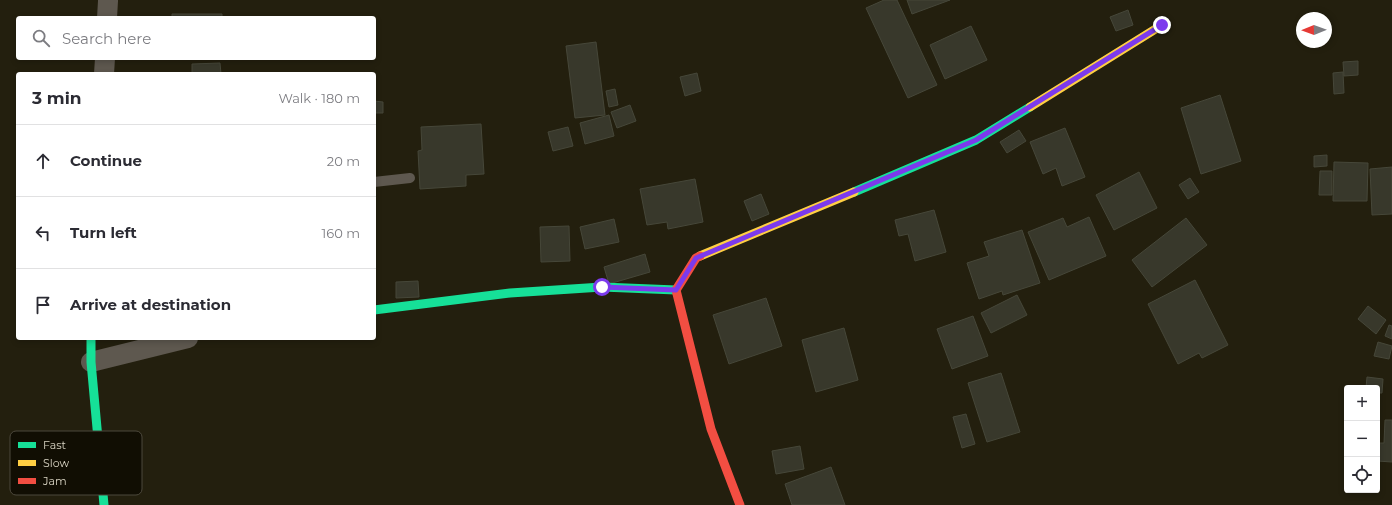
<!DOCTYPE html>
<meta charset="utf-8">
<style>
:root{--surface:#fff;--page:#f7f7f7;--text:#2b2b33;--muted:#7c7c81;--line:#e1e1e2}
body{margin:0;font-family:Montserrat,sans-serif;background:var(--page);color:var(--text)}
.controls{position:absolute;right:12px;bottom:12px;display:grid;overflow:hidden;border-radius:4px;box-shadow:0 2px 6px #0003}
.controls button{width:36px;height:36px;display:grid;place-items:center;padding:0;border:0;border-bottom:1px solid var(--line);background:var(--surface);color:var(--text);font:20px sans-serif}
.compass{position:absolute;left:1296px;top:12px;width:36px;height:36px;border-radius:50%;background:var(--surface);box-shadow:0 2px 6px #0003;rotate:269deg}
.stop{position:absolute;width:12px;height:12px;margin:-9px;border:3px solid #7c3aed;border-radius:50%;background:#fff}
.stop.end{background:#7c3aed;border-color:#fff;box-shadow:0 1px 4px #0008}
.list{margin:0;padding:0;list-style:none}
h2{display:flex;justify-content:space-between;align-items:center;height:52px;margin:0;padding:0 16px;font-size:17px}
h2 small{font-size:13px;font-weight:400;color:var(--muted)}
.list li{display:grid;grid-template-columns:26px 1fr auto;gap:12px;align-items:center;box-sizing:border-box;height:72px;padding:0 16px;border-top:1px solid var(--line)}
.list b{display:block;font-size:15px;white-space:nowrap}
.list em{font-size:13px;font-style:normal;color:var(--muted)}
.icon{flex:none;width:22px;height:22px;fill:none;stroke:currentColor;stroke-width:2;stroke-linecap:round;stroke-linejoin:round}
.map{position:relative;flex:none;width:1392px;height:505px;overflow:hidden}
.search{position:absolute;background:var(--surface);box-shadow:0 2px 6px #0003;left:16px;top:16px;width:360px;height:44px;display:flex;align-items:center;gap:10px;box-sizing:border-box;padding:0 14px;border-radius:4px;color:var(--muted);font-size:15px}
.panel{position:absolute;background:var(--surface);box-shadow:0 2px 6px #0003;left:16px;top:72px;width:360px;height:268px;border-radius:4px}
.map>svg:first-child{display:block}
.building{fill:#38382b;stroke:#464739}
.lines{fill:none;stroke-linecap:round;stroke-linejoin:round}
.lane{stroke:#5e584f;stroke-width:10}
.street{stroke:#5e584f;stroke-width:20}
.fast{stroke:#16e098;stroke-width:9}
.slow{stroke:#ffcf43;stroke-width:9}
.jam{stroke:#f24e42;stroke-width:9}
.route{stroke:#7c3aed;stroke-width:5}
.key{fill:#110e03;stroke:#4d493d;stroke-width:1}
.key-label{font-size:11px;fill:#d9d4c3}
</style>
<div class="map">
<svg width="1392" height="505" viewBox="0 0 1392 505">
<rect width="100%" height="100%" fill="#231f0e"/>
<!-- building -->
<path class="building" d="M884 0H897L937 85 908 98 866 8Z
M907 0H950L912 14Z
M1128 10 1133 25 1116 31 1110 17Z
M172 14H222V18H172Z
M971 26 987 60 945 79 930 45Z
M596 42 605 115 575 118 566 46Z
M1358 61V75L1344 76 1343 62Z
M220 63 221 74H192V64Z
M1343 72 1344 93 1334 94 1333 73Z
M697 73 701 91 685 96 680 77Z
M615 89 618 105 609 107 606 91Z
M1220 95 1241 161 1201 174 1181 108Z
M374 101 383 102V113H374Z
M630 105 636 121 617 128 611 112Z
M609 115 614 136 585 144 580 123Z
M481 124 484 174 466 175V186L420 189 418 151 422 150 421 127Z
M568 127 573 146 553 151 548 132Z
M1065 128 1085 177 1062 186 1056 168 1043 174 1030 142Z
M1019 130 1026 141 1007 153 1000 142Z
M1327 155V166L1314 167V156Z
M1334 162 1368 163 1367 201H1333Z
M1392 167V214L1372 215 1370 169Z
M1320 171H1332V195H1319Z
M1139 172 1157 208 1114 230 1096 195Z
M1190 178 1199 192 1188 199 1179 185Z
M695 179 703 222 668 229 667 222 647 225 640 189Z
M761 194 769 214 752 221 744 201Z
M934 210 946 252 915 261 908 234 899 236 895 220Z
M1089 217 1106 256 1049 280 1028 232 1063 218 1067 227Z
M1186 218 1207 245 1152 287 1132 260Z
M614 219 619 242 585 249 580 227Z
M569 226 570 261 541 262 540 227Z
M1022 230 1040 283 1003 295 1002 291 979 299 967 263 989 256 984 242Z
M645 254 650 272 609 284 604 267Z
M1195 280 1228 345 1202 358 1199 353 1178 364 1148 304Z
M418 281 419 297 396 298V282Z
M1017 295 1027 315 991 333 981 313Z
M766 298 782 346 729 364 713 315Z
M1368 306 1386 320 1376 334 1358 319Z
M973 316 988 356 952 369 937 329Z
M1389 325 1392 326V339L1385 336Z
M844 328 858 380 816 392 802 340Z
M1378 342 1392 346 1389 359 1374 356Z
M1001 373 1020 432 987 442 968 383Z
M1367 377 1383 379 1382 393H1377V388H1366Z
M966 414 975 444 962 448 953 417Z
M1385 420H1392V462L1377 461V443H1384Z
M800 446 804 469 776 474 772 451Z
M831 467 845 505H792L785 484Z"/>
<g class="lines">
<!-- lane -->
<path class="lane" d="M374 182 410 178"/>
<!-- street -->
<path class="street" d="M107 18 108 1
M104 74 105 58
M91 362 188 338"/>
<!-- fast -->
<path class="fast" d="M854 192 976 140 1030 107
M374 310 510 293 602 287 676 290
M91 338V362L104 505"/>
<!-- slow -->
<path class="slow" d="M1030 107 1162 25
M700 256 854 192"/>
<!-- jam -->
<path class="jam" d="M700 256 696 258 676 290 711 429 740 505"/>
</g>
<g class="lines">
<!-- route -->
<path class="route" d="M602 287 676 290 696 258 976 140 1162 25"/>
</g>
<!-- legend -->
<rect x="10" y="431" width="132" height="64" rx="6" class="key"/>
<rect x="18" y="442" width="18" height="6" fill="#16e098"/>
<rect x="18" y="460" width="18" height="6" fill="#ffcf43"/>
<rect x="18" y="478" width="18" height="6" fill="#f24e42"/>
<g class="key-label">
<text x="43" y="449">Fast</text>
<text x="43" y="467">Slow</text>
<text x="43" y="485">Jam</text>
</g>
</svg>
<div class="controls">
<button>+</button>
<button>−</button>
<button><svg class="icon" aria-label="locate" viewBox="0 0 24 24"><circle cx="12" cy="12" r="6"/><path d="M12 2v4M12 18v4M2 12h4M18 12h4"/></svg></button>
</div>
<svg class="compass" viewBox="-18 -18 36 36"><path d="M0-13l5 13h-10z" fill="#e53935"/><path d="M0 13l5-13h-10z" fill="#7c7c81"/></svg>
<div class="stop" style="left:602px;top:287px"></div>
<div class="stop end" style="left:1162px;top:25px"></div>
<div class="search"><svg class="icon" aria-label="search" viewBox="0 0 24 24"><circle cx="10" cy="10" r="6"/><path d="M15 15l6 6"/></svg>Search here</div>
<section class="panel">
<h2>3 min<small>Walk · 180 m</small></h2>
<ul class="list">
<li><svg class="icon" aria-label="ahead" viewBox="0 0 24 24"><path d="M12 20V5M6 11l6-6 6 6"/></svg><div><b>Continue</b></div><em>20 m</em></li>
<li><svg class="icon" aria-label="left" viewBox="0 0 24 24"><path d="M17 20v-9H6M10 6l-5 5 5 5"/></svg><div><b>Turn left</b></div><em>160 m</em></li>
<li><svg class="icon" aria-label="arrive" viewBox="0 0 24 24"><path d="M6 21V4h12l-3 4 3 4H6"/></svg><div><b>Arrive at destination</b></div></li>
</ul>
</section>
</div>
